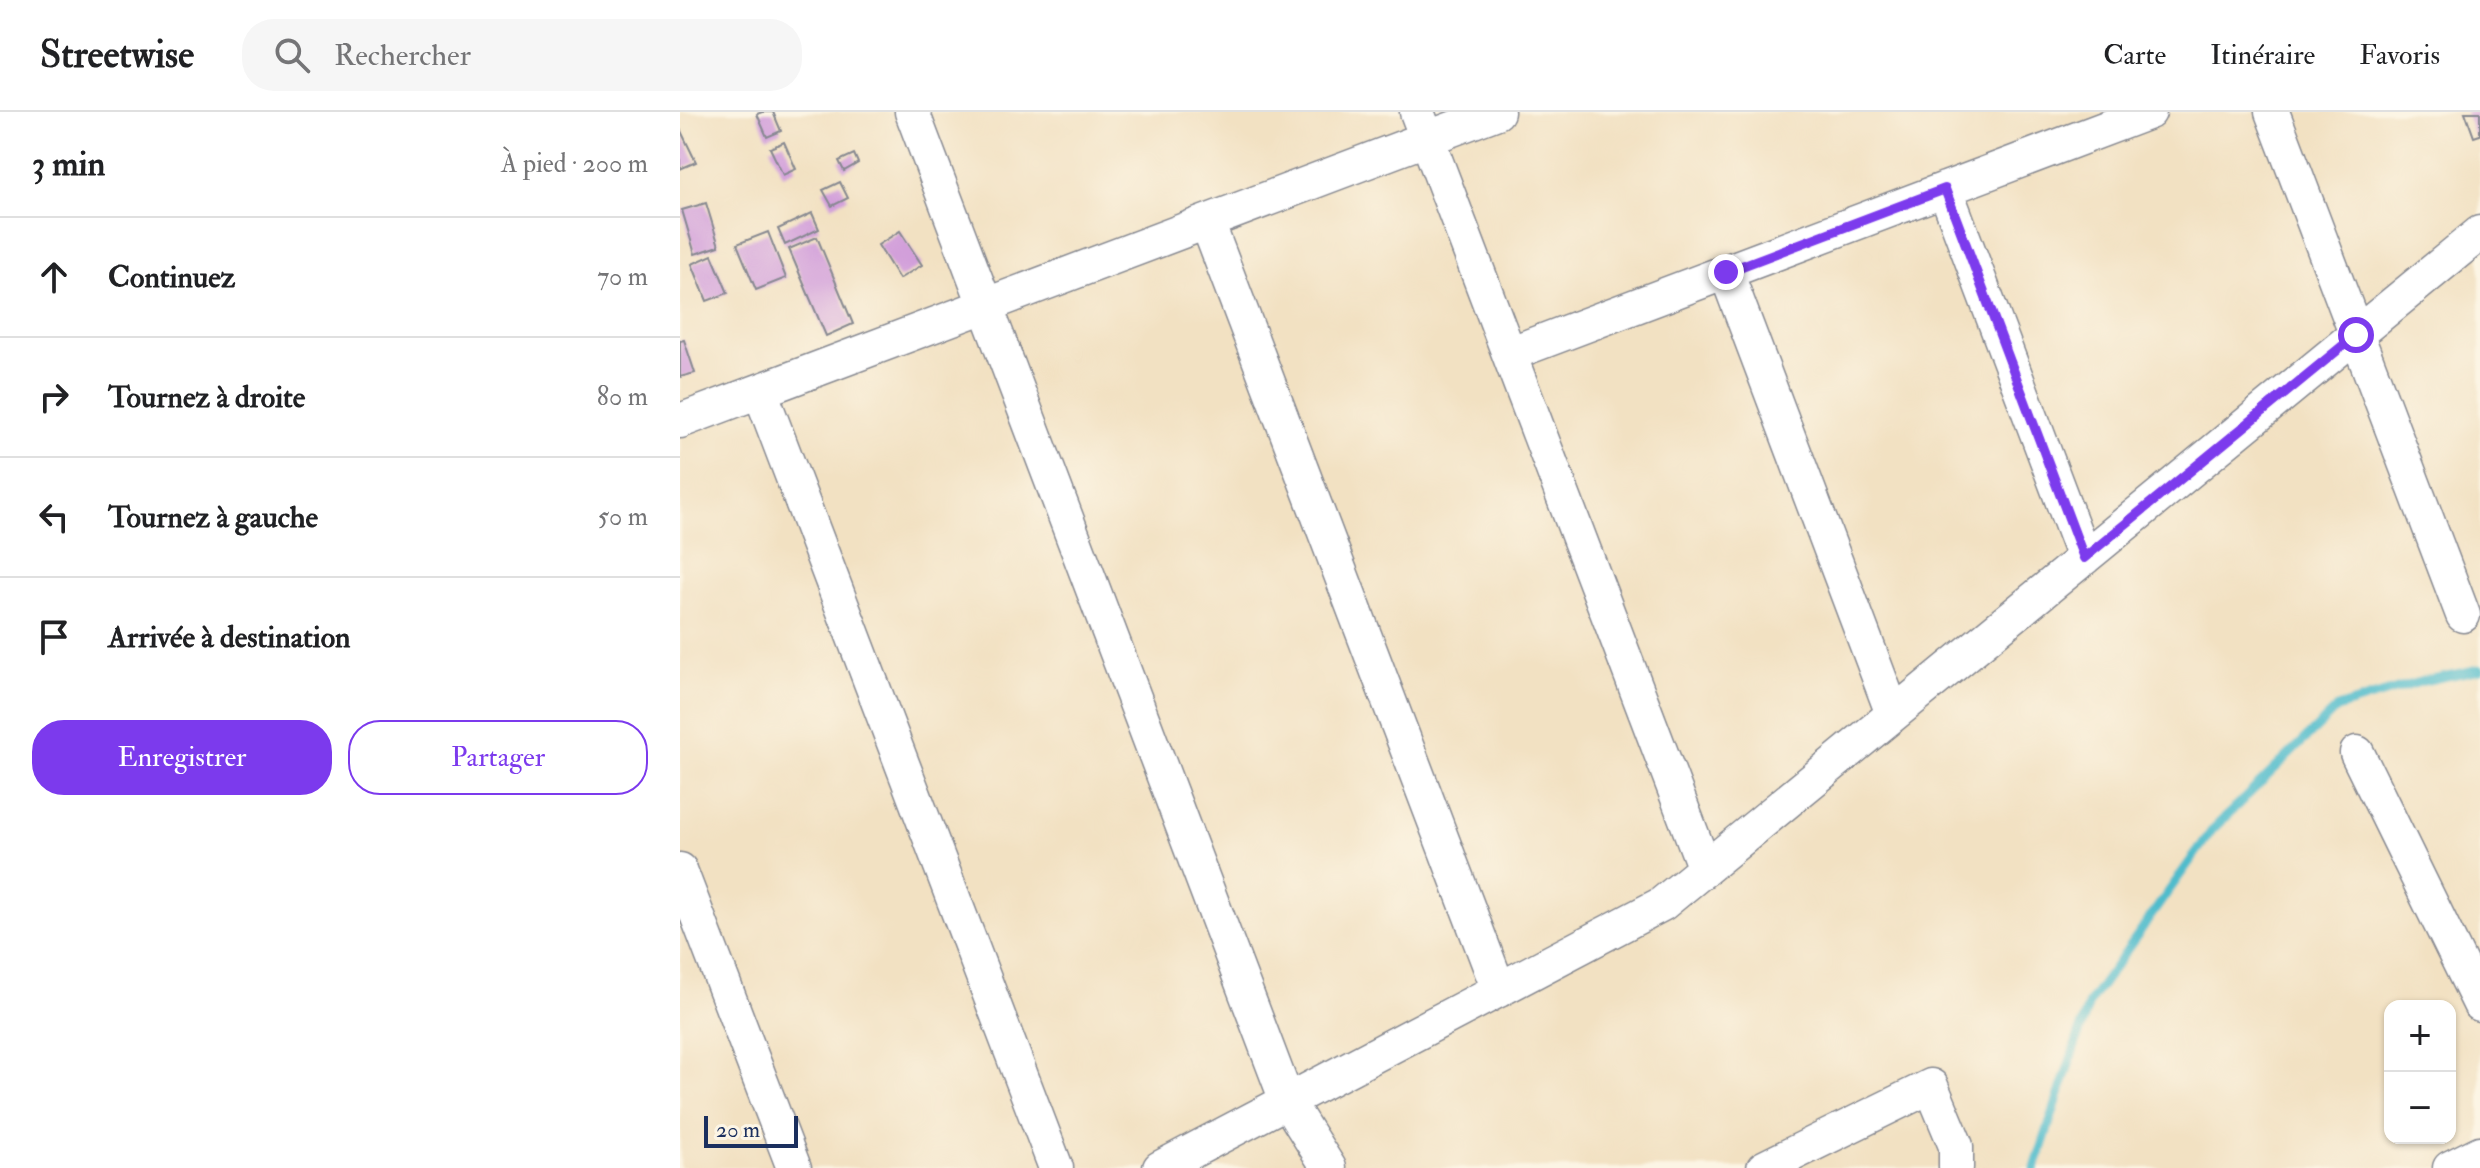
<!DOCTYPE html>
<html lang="fr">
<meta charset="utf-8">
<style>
:root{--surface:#fff;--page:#f6f6f6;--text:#202124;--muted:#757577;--line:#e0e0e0;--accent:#7c3aed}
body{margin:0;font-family:"IM FELL Double Pica",serif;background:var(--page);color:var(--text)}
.controls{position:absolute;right:24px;bottom:24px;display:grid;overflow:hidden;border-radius:16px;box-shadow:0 2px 6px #0004}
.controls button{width:72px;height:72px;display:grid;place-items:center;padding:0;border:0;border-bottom:2px solid var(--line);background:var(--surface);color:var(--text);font:40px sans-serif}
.scale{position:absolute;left:24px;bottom:20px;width:94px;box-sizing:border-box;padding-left:8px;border:4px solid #1b2f5e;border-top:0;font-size:22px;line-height:28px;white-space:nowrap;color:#1b2f5e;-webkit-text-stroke:6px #fcf5e5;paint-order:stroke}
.stop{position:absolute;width:24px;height:24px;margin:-18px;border:6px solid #7c3aed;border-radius:50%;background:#fff}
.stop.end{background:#7c3aed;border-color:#fff;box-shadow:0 2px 8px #0008}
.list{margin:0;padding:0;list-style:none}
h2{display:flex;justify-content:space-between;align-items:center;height:104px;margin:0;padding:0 32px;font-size:34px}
h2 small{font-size:26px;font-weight:400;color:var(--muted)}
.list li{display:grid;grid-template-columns:52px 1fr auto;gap:24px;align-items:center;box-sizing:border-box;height:120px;padding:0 32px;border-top:2px solid var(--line)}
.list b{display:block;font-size:30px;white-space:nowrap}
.list em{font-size:26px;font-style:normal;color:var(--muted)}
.actions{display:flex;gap:16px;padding:24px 32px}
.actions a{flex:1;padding:18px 0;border:2px solid var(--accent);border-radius:32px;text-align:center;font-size:28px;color:var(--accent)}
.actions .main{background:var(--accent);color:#fff}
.icon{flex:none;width:44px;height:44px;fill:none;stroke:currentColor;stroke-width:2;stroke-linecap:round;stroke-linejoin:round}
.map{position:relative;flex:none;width:1800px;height:1056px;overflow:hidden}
header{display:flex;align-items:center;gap:48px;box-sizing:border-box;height:112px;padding:0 40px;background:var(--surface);border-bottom:2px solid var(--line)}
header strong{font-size:38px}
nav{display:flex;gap:44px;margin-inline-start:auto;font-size:28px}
.search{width:560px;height:72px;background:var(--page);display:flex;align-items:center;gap:20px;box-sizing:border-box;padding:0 28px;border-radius:32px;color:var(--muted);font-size:30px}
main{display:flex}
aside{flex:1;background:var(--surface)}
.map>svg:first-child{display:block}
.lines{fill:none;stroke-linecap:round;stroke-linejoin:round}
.stream{stroke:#50bccc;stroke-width:9}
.building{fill:#d29fda}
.street-casing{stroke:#868890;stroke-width:37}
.street{stroke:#fff;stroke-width:34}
.route{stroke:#7c3aed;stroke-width:10}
</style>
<header>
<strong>Streetwise</strong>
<div class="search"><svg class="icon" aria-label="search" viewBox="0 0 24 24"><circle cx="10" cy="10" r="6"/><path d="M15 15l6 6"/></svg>Rechercher</div>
<nav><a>Carte</a><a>Itinéraire</a><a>Favoris</a></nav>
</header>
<main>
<aside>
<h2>3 min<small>À pied · 200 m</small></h2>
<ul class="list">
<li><svg class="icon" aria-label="ahead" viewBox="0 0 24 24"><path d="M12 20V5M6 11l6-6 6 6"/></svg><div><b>Continuez</b></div><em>70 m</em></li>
<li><svg class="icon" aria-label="right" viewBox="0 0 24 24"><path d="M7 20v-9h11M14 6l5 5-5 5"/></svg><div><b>Tournez à droite</b></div><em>80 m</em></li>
<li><svg class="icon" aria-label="left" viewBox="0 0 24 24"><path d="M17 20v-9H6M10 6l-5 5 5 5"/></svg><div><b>Tournez à gauche</b></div><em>50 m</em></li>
<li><svg class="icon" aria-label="arrive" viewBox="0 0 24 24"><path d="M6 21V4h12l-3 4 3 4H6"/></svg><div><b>Arrivée à destination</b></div></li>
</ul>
<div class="actions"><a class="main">Enregistrer</a><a>Partager</a></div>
</aside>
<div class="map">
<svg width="1800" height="1056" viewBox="0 0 1800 1056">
<rect width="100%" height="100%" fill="#fcf5e5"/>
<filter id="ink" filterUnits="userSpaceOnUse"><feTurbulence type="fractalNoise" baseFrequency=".0125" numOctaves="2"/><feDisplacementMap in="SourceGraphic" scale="16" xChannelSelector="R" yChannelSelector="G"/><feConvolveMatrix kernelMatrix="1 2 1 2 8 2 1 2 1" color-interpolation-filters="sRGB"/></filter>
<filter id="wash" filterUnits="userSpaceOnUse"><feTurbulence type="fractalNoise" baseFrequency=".006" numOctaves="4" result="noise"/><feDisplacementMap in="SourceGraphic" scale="32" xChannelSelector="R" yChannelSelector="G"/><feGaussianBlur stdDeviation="1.8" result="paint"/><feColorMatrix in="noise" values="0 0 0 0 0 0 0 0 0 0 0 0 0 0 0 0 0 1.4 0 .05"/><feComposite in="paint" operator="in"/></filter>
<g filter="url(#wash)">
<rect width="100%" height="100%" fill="#f2e1c2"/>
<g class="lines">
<!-- stream -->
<path class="stream" d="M1355 1056 1409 891 1533 717 1657 596 1743 569 1800 557"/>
</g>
<g id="blocks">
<!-- building -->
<path class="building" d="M82 0H93L101 19 87 25 77 2Z
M1785 0H1800V23L1794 25Z
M0 17 16 50 0 57Z
M104 30 116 57 103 63 90 36Z
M174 42 178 51 164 59 159 49Z
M160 70 168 86 152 94 143 78Z
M26 91 39 134 15 142 2 98Z
M132 101 139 117 105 133 98 117Z
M220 119 242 153 219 167 198 133Z
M88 120 106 166 76 178 57 132Z
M137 125 173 212 146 224 109 137Z
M32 143 48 181 27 189 12 152Z
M4 228 15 261 0 265V229Z"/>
</g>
</g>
<g filter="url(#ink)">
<use href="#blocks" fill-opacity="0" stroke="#868890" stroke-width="2"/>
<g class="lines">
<!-- street casing -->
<g class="street-casing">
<path id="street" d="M232 0 607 989 649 1056
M737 0 1025 757
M1592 0 1783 503
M1265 77 1404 446
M527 110 819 878
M1046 160 1213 602
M829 242 1469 0
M80 279 376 1056
M0 309 817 0
M1677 641 1800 892
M0 758 114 1056
M480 1056 982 792 1800 121
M1084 1056 1251 974 1276 1034V1056
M1770 1056 1800 1041"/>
</g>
<!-- street -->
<use href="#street" class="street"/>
</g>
</g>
<g class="lines" filter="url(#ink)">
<!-- route -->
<path class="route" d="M1046 160 1265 77 1404 446 1676 223"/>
</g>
</svg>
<div class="controls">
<button>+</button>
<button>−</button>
</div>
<div class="scale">20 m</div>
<div class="stop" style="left:1676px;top:223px"></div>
<div class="stop end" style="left:1046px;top:160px"></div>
</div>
</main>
